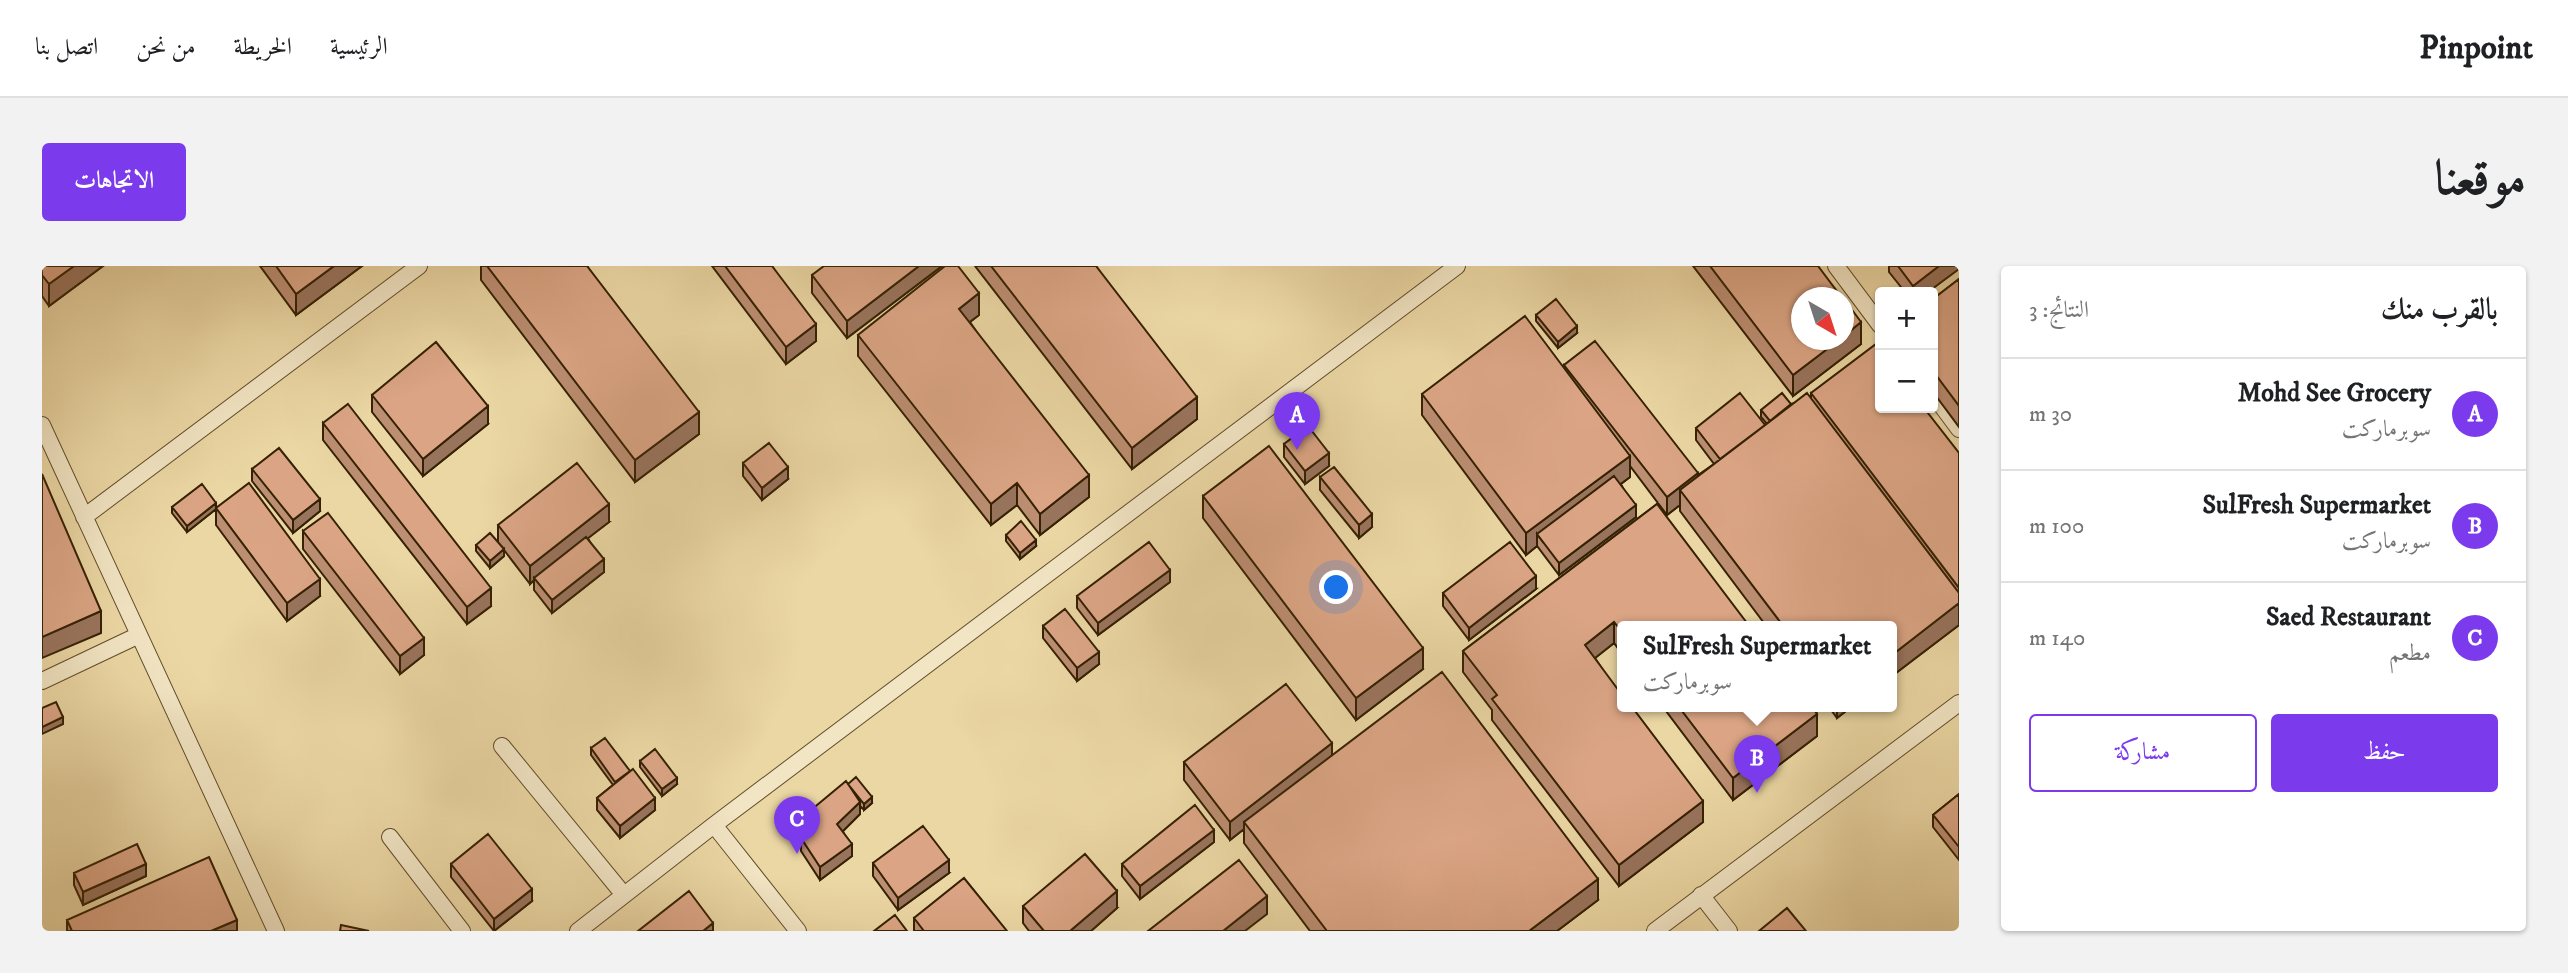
<!DOCTYPE html>
<html lang="ar">
<meta charset="utf-8">
<style>
:root{--surface:#fff;--page:#f2f2f2;--text:#202124;--muted:#757577;--line:#e0e0e0;--accent:#7c3aed}
body{margin:0;font-family:"IM FELL DW Pica",Amiri,serif;background:var(--page);color:var(--text);direction:rtl}
.controls{position:absolute;right:21px;top:21px;display:grid;overflow:hidden;border-radius:7px;box-shadow:0 2px 5px #0004}
.controls button{width:63px;height:63px;display:grid;place-items:center;padding:0;border:0;border-bottom:2px solid var(--line);background:var(--surface);color:var(--text);font:35px sans-serif}
.compass{position:absolute;left:1749px;top:21px;width:63px;height:63px;border-radius:50%;background:var(--surface);box-shadow:0 2px 5px #0004;rotate:141deg}
.you{position:absolute;left:1295px;top:322px;width:24px;height:24px;margin:-18px;border:5px solid #fff;border-radius:50%;background:#1a73e8;box-shadow:0 0 0 10px #1a73e833}
.badge{display:grid;place-items:center;width:46px;height:46px;border-radius:50%;background:var(--accent);color:#fff;font-size:23px;font-weight:700}
.pin{position:absolute;translate:-50% -58px;filter:drop-shadow(0 2px 4px #0008)}
.pin::after{content:'';position:absolute;top:37px;width:24px;height:21px;background:inherit;clip-path:polygon(0 0,100% 0,50% 100%)}
.popup{position:absolute;left:1575px;top:355px;width:280px;height:91px;box-sizing:border-box;display:grid;place-content:center;border-radius:7px;background:var(--surface);filter:drop-shadow(0 2px 5px #0005);font-size:23px;white-space:nowrap;color:var(--muted)}
.popup b{font-size:26px;color:var(--text)}
.popup::after{content:'';position:absolute;left:50%;top:100%;margin-left:-14px;border:14px solid transparent;border-top-color:var(--surface)}
.list{margin:0;padding:0;list-style:none}
h2{display:flex;justify-content:space-between;align-items:center;height:91px;margin:0;padding:0 28px;font-size:30px}
h2 small{font-size:23px;font-weight:400;color:var(--muted)}
.list li{display:grid;grid-template-columns:46px 1fr auto;gap:21px;align-items:center;box-sizing:border-box;height:112px;padding:0 28px;border-top:2px solid var(--line)}
.list b{display:block;font-size:26px;white-space:nowrap}
.list p{margin:0;font-size:23px;white-space:nowrap;color:var(--muted)}
.list em{font-size:23px;font-style:normal;color:var(--muted)}
.actions{display:flex;gap:14px;padding:21px 28px}
.actions a{flex:1;padding:16px 0;border:2px solid var(--accent);border-radius:7px;text-align:center;font-size:24px;color:var(--accent)}
.actions .main{background:var(--accent);color:#fff}
.map{position:relative;flex:none;width:1917px;height:665px;overflow:hidden;direction:ltr;border-radius:7px}
header{display:flex;align-items:center;gap:42px;box-sizing:border-box;height:98px;padding:0 35px;background:var(--surface);border-bottom:2px solid var(--line)}
header strong{font-size:33px}
nav{display:flex;gap:38px;margin-inline-start:auto;font-size:24px}
.intro{display:flex;align-items:center;justify-content:space-between;box-sizing:border-box;height:168px;padding:0 42px}
h1{margin:0;font-size:49px}
.button{padding:18px 32px;border-radius:7px;background:var(--accent);color:#fff;font-size:24px;font-weight:700}
main{display:flex;gap:42px;padding:0 42px}
aside{flex:1;background:var(--surface);border-radius:7px;box-shadow:0 2px 5px #0004}
.map>svg:first-child{display:block}
.lines{fill:none;stroke-linecap:round;stroke-linejoin:round}
.service-casing{stroke:#624e2b;stroke-width:18}
.service{stroke:#f2e5c4;stroke-width:16}
.wall{fill:#bc8e72;stroke:#352103;stroke-width:2}
.shaded-wall{fill:#99745d;stroke:#352103;stroke-width:2}
.building{fill:#dba585;stroke:#352103;stroke-width:2}
</style>
<header>
<strong>Pinpoint</strong>
<nav><a>الرئيسية</a><a>الخريطة</a><a>من نحن</a><a>اتصل بنا</a></nav>
</header>
<div class="intro"><h1>موقعنا</h1><a class="button">الاتجاهات</a></div>
<main>
<aside>
<h2>بالقرب منك<small>النتائج: 3</small></h2>
<ul class="list">
<li><span class="badge">A</span><div><b>Mohd See Grocery</b><p>سوبرماركت</p></div><em>30 m</em></li>
<li><span class="badge">B</span><div><b>SulFresh Supermarket</b><p>سوبرماركت</p></div><em>100 m</em></li>
<li><span class="badge">C</span><div><b>Saed Restaurant</b><p>مطعم</p></div><em>140 m</em></li>
</ul>
<div class="actions"><a class="main">حفظ</a><a>مشاركة</a></div>
</aside>
<div class="map">
<svg width="1917" height="665" viewBox="0 0 1917 665">
<rect width="100%" height="100%" fill="#ebd7a4"/>
<filter id="stains"><feTurbulence type="fractalNoise" baseFrequency=".00286" numOctaves="4"/><feColorMatrix values="0 0 0 0 .2 0 0 0 0 .09 0 0 0 0 .02 0 0 0 .5 -.17"/></filter>
<radialGradient id="worn" r=".72"><stop offset=".6" stop-color="#630" stop-opacity="0"/><stop offset="1" stop-color="#630" stop-opacity=".3"/></radialGradient>
<g class="lines">
<!-- service casing -->
<g class="service-casing">
<path id="service" d="M1794 0 1838 59
M1891 128 1917 163
M0 159 234 665
M42 251 377 0
M0 415 97 369
M460 480 582 629
M672 559 756 665
M348 571 420 665
M1659 629 1687 665
M536 665 672 559 1415 0
M1613 665 1917 437"/>
</g>
<!-- service -->
<use href="#service" class="service"/>
</g>
<!-- wall -->
<path class="wall" d="M0 0H61L7 40 0 30Z
M218 0H320L254 49Z
M439 0H545L657 168 593 216 439 14Z
M670 0H730L774 75 744 98Z
M900 0 805 72 770 27V9Z
M933 0H1054L1155 153 1090 203Z
M1651 0H1776L1819 78 1751 130Z
M1847 0H1917L1886 26H1863L1847 6Z
M1917 13V161L1891 126V33Z
M937 49 928 56 1047 231 998 269 975 239 949 259 816 90V69Z
M1494 49 1535 67 1516 82 1494 55Z
M1522 99 1656 209 1672 198 1654 174V162L1723 159 1725 158 1719 151V144L1749 138 1769 132V127L1917 187V359L1850 410V361H1725L1638 245V239L1625 249 1588 200V211L1579 218 1594 251 1517 309 1495 280 1484 289 1380 149V128L1522 102Z
M330 129 446 158 381 210 330 146Z
M281 157 449 340 425 358 281 174Z
M1242 178 1287 200 1263 218 1242 191Z
M701 197 746 213 720 234 701 210Z
M210 203 278 245 251 267 210 215Z
M1278 211 1330 261 1317 272 1278 224Z
M1161 230 1381 403 1314 454 1161 252Z
M1615 238 1580 361V388L1572 377 1553 392 1661 556 1577 620 1450 454V444L1421 406V385Z
M130 241 174 242 278 330 245 355 174 259V243L145 266 130 247Z
M567 256 546 272 562 306 510 347 492 324V314L488 318 462 284V290L448 302 434 285V279L456 277V259Z
M261 265 382 389 358 408 261 283Z
M964 269 994 280 978 293 964 275Z
M1128 316 1056 369 1035 342V330Z
M1494 323 1427 374 1401 340V327Z
M1001 360 1057 398 1035 415 1001 372Z
M1621 441H1770L1775 470 1691 534Z
M1787 441H1809L1795 452Z
M549 482 613 544 578 572 555 544V532L571 519 549 489Z
M1290 489 1556 634 1515 665H1268L1202 577V563L1188 574 1142 514V496Z
M598 495 635 518 620 530 598 501Z
M806 518 830 537 822 544 818 540V548L801 565 810 590 778 614 759 585V572Z
M1917 528V594L1891 561V549Z
M1172 576 1098 633 1080 610V598Z
M831 597 907 607 856 644 831 610Z
M409 598 490 635 452 665 409 611Z
M32 607 104 610 41 639 32 619Z
M981 640 1075 642 1049 665H987L981 657Z
M872 652 965 665H872Z
M25 654 195 665H25Z"/>
<!-- shaded-wall -->
<path class="shaded-wall" d="M32 0H61L7 40V18Z
M292 0H320L254 49V28Z
M877 0H900L805 72V55Z
M1897 0H1917V3L1886 26H1871V20Z
M937 27V49L917 64V43Z
M1819 56V78L1751 130V109L1797 74H1802V70Z
M774 58V75L744 98V81Z
M1535 60V67L1516 82V76Z
M1155 131V153L1090 203V182Z
M446 140V158L381 210V193Z
M657 146V168L593 216V194Z
M1287 187V200L1263 218V205Z
M1588 190V211L1501 276 1495 268V280L1484 289V267Z
M746 201V213L720 234V222Z
M1656 207V224H1638V239L1625 249V231Z
M1047 209V231L998 269V248Z
M975 217V239L949 259V238Z
M278 233V245L251 267V254Z
M174 237V243L145 266V260Z
M567 238V256L493 313 492 312V314L488 318V300Z
M1594 239V251L1517 309V297Z
M1330 248V261L1317 272V259Z
M994 274V280L978 293V287Z
M462 283V290L448 302V295Z
M562 293V306L510 347V334Z
M1128 304V316L1056 369V357Z
M1494 310V323L1427 374V362Z
M278 313V330L245 355V337Z
M449 322V340L425 358V341Z
M1917 337V359L1850 410V389Z
M59 345V367L0 392V371Z
M1572 356V377L1543 400V379Z
M382 372V389L358 408V390Z
M1381 382V403L1314 454V432Z
M1057 386V398L1035 415V402Z
M1795 441H1809L1795 452Z
M1775 448V470L1691 534V512Z
M21 451V458L0 468V461Z
M1290 477V495L1202 556V563L1188 574V556Z
M635 512V518L620 530V523Z
M830 531V537L822 544V538Z
M613 532V544L578 572V560Z
M1661 535V556L1577 620V599Z
M818 536V548L795 571V558Z
M1172 564V576L1098 633V620Z
M810 578V590L778 614V601Z
M907 594V607L856 644V632Z
M104 598V610L41 639V626Z
M1556 613V634L1515 665H1487Z
M490 623V635L452 665V653Z
M1075 625V642L1049 665H1028Z
M1225 630V648L1203 665H1181Z
M195 654V665H169Z
M671 657V665H661Z"/>
<!-- building -->
<path class="building" d="M0 0H32L7 18 0 9Z
M234 0H292L254 28Z
M445 0H545L657 146 593 194Z
M683 0H730L774 58 744 81Z
M782 0H877L805 55 770 9Z
M903 0H916L937 27 917 43 1047 209 998 248 975 217 949 238 816 69Z
M949 0H1054L1155 131 1090 182Z
M1668 0H1776L1800 32H1760V74H1797L1751 109Z
M1856 0H1897L1871 20Z
M1917 13V140L1891 105V33Z
M1514 33 1535 60 1516 76 1494 49Z
M1802 33 1819 56 1802 70Z
M1483 50 1588 190 1484 267 1380 128Z
M1553 75 1656 207 1625 231 1522 99Z
M394 76 446 140 381 193 330 129Z
M1834 78 1838 83V142H1882L1917 187V322L1769 127Z
M1698 127 1723 159 1678 193 1654 162Z
M1740 127 1749 138 1728 155 1719 144Z
M1765 127 1917 327V337L1850 389V361H1742L1638 224Z
M306 138 449 322 425 341 281 157Z
M1266 160 1287 187 1263 205 1242 178Z
M727 177 746 201 720 222 701 197Z
M1227 180 1381 382 1314 432 1161 230Z
M237 182 278 233 251 254 210 203Z
M535 197 567 238 488 300 456 259Z
M1292 201 1330 248 1317 259 1278 211Z
M0 208 59 345 0 371Z
M1572 210 1594 239 1517 297 1495 268Z
M207 217 278 313 245 337 174 242Z
M160 218 174 237 145 260 130 241Z
M1615 238 1708 361H1580V366L1572 356 1543 379 1580 429V441H1590L1661 535 1577 599 1450 433 1455 429 1421 385Z
M286 247 382 372 358 390 261 265Z
M979 255 994 274 978 287 964 269Z
M448 267 462 283 448 295 434 279Z
M544 271 562 293 510 334 492 312Z
M1107 276 1128 304 1056 357 1035 330Z
M1468 276 1494 310 1427 362 1401 327Z
M1023 343 1057 386 1035 402 1001 360Z
M1400 406 1556 613 1487 665H1285L1202 556Z
M1244 418 1290 477 1188 556 1142 496Z
M14 436 21 451 0 461V442Z
M1637 441H1770L1775 448 1691 512Z
M563 472 588 505 573 516 549 482Z
M613 483 635 512 620 523 598 495Z
M591 503 613 532 578 560 555 532Z
M814 511 830 531 822 538 806 518Z
M804 515 818 536 795 558 810 578 778 601 759 572 763 549Z
M1917 528V581L1891 549Z
M1153 539 1172 564 1098 620 1080 598Z
M881 560 907 594 856 632 831 597Z
M446 568 490 623 452 653 409 598Z
M95 578 104 598 41 626 32 607Z
M1043 588 1075 625 1028 665H1002L981 640Z
M167 591 195 654 169 665H30L25 654Z
M1197 594 1225 630 1181 665H1106Z
M922 612 965 665H882L872 652Z
M647 625 671 657 661 665H596Z
M1745 642 1764 665H1717Z
M853 649 865 665H832Z
M299 659 327 665H298Z"/>
<rect width="100%" height="100%" filter="url(#stains)"/>
<rect width="100%" height="100%" fill="url(#worn)"/>
</svg>
<div class="controls">
<button>+</button>
<button>−</button>
</div>
<svg class="compass" viewBox="-18 -18 36 36"><path d="M0-13l5 13h-10z" fill="#e53935"/><path d="M0 13l5-13h-10z" fill="#757577"/></svg>
<div class="you"></div>
<div class="pin badge" style="left:1255px;top:184px">A</div>
<div class="pin badge" style="left:1715px;top:527px">B</div>
<div class="popup"><b>SulFresh Supermarket</b>سوبرماركت</div>
<div class="pin badge" style="left:755px;top:588px">C</div>
</div>
</main>
